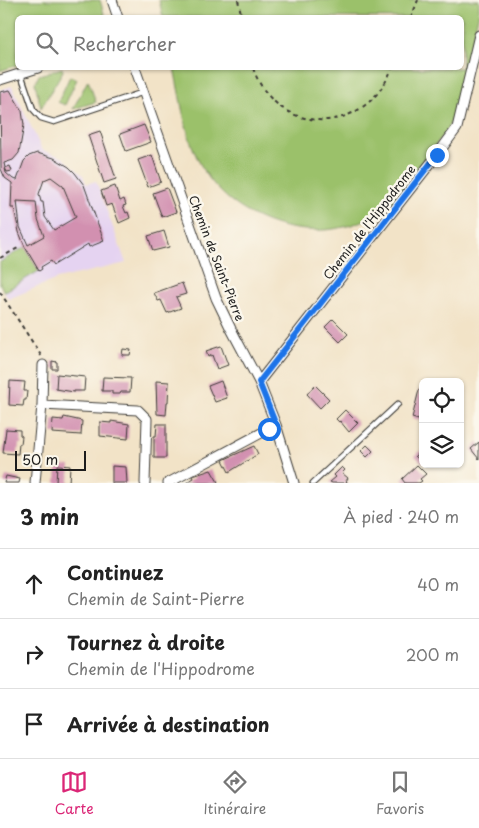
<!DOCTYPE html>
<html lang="fr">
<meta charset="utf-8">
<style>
:root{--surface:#fff;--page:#f2f2f2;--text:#222;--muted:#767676;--line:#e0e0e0;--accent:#db2777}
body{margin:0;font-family:"Playpen Sans",sans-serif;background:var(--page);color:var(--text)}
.controls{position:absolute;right:15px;bottom:15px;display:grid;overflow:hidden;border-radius:8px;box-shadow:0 1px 4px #0004}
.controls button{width:45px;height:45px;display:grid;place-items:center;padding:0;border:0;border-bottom:1px solid var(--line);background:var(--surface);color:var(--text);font:25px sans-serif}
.scale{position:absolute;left:15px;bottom:12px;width:71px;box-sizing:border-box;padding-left:5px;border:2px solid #1c1c1c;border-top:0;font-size:14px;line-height:18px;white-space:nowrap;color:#1c1c1c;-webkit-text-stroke:4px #fbf7ec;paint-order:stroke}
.stop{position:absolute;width:15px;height:15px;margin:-11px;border:4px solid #1a73e8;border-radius:50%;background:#fff}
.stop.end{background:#1a73e8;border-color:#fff;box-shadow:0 1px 5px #0008}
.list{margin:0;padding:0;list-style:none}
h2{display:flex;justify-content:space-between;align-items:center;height:65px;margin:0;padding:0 20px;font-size:21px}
h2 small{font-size:16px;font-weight:400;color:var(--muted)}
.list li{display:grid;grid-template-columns:32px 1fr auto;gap:15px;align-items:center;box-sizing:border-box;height:70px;padding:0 20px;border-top:1px solid var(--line)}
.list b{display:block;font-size:19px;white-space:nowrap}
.list p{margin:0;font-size:16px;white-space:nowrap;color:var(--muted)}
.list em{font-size:16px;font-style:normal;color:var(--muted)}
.icon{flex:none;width:28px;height:28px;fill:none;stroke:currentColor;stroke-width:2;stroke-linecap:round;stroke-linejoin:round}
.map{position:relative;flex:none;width:479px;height:483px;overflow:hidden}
.search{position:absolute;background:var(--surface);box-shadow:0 1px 4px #0004;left:15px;right:15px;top:15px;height:55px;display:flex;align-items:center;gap:12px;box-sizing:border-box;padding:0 18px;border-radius:8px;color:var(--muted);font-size:19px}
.sheet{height:275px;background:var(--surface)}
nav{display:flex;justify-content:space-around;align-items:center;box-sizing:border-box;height:70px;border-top:1px solid var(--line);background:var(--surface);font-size:14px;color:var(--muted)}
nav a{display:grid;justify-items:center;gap:2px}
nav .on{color:var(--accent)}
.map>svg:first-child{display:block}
.built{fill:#e5d3f1}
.green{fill:#9bc16b;stroke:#5c6e44}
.building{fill:#d290b0;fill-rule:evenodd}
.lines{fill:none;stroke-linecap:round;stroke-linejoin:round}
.service-casing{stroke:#3c3a36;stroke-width:7}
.minor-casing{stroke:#3c3a36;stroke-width:11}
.path{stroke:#3c3a36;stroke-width:2;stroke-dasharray:4 4;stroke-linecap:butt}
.service{stroke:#fff;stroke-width:4.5}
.minor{stroke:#fff;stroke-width:9}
.route{stroke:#1a73e8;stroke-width:6}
.labels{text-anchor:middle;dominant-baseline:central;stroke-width:5;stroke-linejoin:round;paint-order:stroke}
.street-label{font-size:12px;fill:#1c1c1c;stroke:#fbf7ec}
</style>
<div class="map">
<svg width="479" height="483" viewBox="0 0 479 483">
<rect width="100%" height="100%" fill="#fbf7ec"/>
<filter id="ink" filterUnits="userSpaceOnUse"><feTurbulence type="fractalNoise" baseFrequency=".02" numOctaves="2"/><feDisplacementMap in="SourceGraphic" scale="10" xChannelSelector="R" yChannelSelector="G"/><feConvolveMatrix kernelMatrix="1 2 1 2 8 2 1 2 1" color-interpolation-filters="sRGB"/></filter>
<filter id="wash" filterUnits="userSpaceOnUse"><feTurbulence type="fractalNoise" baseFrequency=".0096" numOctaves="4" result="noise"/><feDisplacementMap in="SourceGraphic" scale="20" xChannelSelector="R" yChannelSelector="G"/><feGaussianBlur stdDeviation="1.12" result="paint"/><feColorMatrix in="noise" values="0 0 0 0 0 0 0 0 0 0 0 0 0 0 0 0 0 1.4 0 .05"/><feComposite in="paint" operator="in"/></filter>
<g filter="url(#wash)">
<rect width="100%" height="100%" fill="#f2e3c7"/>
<!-- built -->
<path class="built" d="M12 86 42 150 62 157 83 175 86 184 96 181 126 263 57 279 8 299 0 284V90Z"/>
<!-- green -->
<path class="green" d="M0 0H100L105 17 18 18 17 65 0 71Z
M159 0H479V12C473 38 466 64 460 89 457 100 455 112 451 122 446 134 432 148 425 159 413 176 401 197 384 209 329 248 248 231 209 178 186 147 182 105 174 68H462V18L163 17Z
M62 68 63 71 41 108 35 83 39 75Z
M70 76 77 79 65 105 58 102Z
M88 80 96 102 73 109Z
M25 247 39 271 4 292 0 284V262Z"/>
<g id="blocks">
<!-- building -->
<path class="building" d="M10 90 22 111 24 125 19 153 13 160 4 163 6 173 13 179 17 180 24 161 29 156 37 153 54 158 69 167 75 173 84 185 104 241 89 247 88 244 54 265 51 261 41 267 42 269 39 271 25 247 19 232 14 208H11L12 183 5 178 1 169 0 92ZM51 177 63 186 76 217 54 230 45 217 43 202H41L39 194 44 180ZM17 201 36 202 38 219 44 236 28 245 20 227Z
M144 125 151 142 126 151 120 134Z
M100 131 116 179 104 183 88 135Z
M152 155 161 182 148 187 138 160Z
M10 166 12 171 7 172 5 168Z
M115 186 120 201 124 199 126 205 123 206 126 213 128 212 130 218 119 223 112 204 106 206 101 191Z
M167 188 176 212 162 217 153 193Z
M164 231 169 247 153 251 148 236Z
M182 283 186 294 176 297 181 308 167 313 161 300 158 301 154 293Z
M333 319 348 334 340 342 325 327Z
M221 346 228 365 217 369 212 355 208 357 206 351Z
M123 349 131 350 130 355H122Z
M52 361 57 362V369H52Z
M57 374 85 377 84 391H74V392L56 389Z
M103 377 131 378 130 392H121L120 394H112V391H102Z
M10 381 25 382 24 391H27L26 400H24L23 406 9 405Z
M156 381 169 382 168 402H167L166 415 157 414Z
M221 381 227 398 215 402 208 386Z
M315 385 329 399 320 408 307 394Z
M419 390 423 391 422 421 412 418Z
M345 410 358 423 349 432 340 421 339 422 336 419Z
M64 417 82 421 81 435 52 433 53 419 63 420Z
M111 421 129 424 128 439 100 436V422L111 423Z
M157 424H166V458H154V436H156Z
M6 429 20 430V435L22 436 21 444H19L18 454 3 453Z
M479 442V459L471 449Z
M367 445 373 451 367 457 361 451Z
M254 446 258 454 229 472 223 460Z
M423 448V463L415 456Z
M57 465 70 466 69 483H56Z
M417 465 426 474 420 479 422 481 419 483H405L402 479Z
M112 466 126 467 127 483H112Z
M342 467 345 470 342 473 348 478 346 481 348 483H332L330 482 336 477 334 475Z
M211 470 218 482 216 483H186L194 478 193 476Z
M6 476 20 479 19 483H4Z"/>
</g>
</g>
<g filter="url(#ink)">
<use href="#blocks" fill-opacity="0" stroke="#3c3a36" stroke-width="1"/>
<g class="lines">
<!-- service casing -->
<g class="service-casing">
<path id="service" d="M21 74 33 109 41 118 54 122 144 92
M313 483 398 404"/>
</g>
<!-- minor casing -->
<g class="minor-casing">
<path id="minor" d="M112 0 118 18
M135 68 216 298 231 329 259 382 276 425 294 483
M0 80 38 68
M259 382 437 155 457 128 479 35
M42 405 43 365
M35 483 42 405 138 410 147 419 145 483
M168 483 276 425"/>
</g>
<!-- path -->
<path class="path" d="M238 0 242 18
M411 18 418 0
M253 68C277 138 366 137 392 68
M0 258 18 248
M0 292 42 357"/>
<!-- service -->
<use href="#service" class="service"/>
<!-- minor -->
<use href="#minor" class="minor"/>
</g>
</g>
<g class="lines" filter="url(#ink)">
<!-- route -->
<path class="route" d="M269 429 276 425 259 382 437 155"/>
</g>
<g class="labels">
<!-- street labels -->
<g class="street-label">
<text transform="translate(369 222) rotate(-52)">Chemin de l'Hippodrome</text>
<text transform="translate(217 258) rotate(69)">Chemin de Saint-Pierre</text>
</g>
</g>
</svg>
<div class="controls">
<button><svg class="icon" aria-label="locate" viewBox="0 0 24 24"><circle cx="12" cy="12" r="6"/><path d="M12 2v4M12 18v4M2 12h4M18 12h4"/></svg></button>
<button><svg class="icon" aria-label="layers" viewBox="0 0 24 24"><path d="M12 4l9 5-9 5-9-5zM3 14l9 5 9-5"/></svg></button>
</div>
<div class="scale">50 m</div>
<div class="stop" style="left:269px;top:429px"></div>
<div class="stop end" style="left:437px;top:155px"></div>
<div class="search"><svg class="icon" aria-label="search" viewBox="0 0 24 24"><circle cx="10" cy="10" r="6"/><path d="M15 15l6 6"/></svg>Rechercher</div>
</div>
<section class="sheet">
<h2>3 min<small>À pied · 240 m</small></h2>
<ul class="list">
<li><svg class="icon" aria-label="ahead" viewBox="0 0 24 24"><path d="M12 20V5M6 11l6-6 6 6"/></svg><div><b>Continuez</b><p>Chemin de Saint-Pierre</p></div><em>40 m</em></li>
<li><svg class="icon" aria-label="right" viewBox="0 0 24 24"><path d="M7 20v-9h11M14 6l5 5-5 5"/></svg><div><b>Tournez à droite</b><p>Chemin de l'Hippodrome</p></div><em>200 m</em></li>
<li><svg class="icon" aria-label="arrive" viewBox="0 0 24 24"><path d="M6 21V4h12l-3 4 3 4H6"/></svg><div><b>Arrivée à destination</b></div></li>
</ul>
</section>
<nav>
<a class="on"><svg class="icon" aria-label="map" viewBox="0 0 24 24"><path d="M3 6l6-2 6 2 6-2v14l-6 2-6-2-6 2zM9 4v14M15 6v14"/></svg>Carte</a>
<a><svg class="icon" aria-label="directions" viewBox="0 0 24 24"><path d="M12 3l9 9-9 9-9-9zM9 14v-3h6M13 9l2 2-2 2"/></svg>Itinéraire</a>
<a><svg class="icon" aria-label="saved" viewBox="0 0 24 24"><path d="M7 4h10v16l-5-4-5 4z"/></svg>Favoris</a>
</nav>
